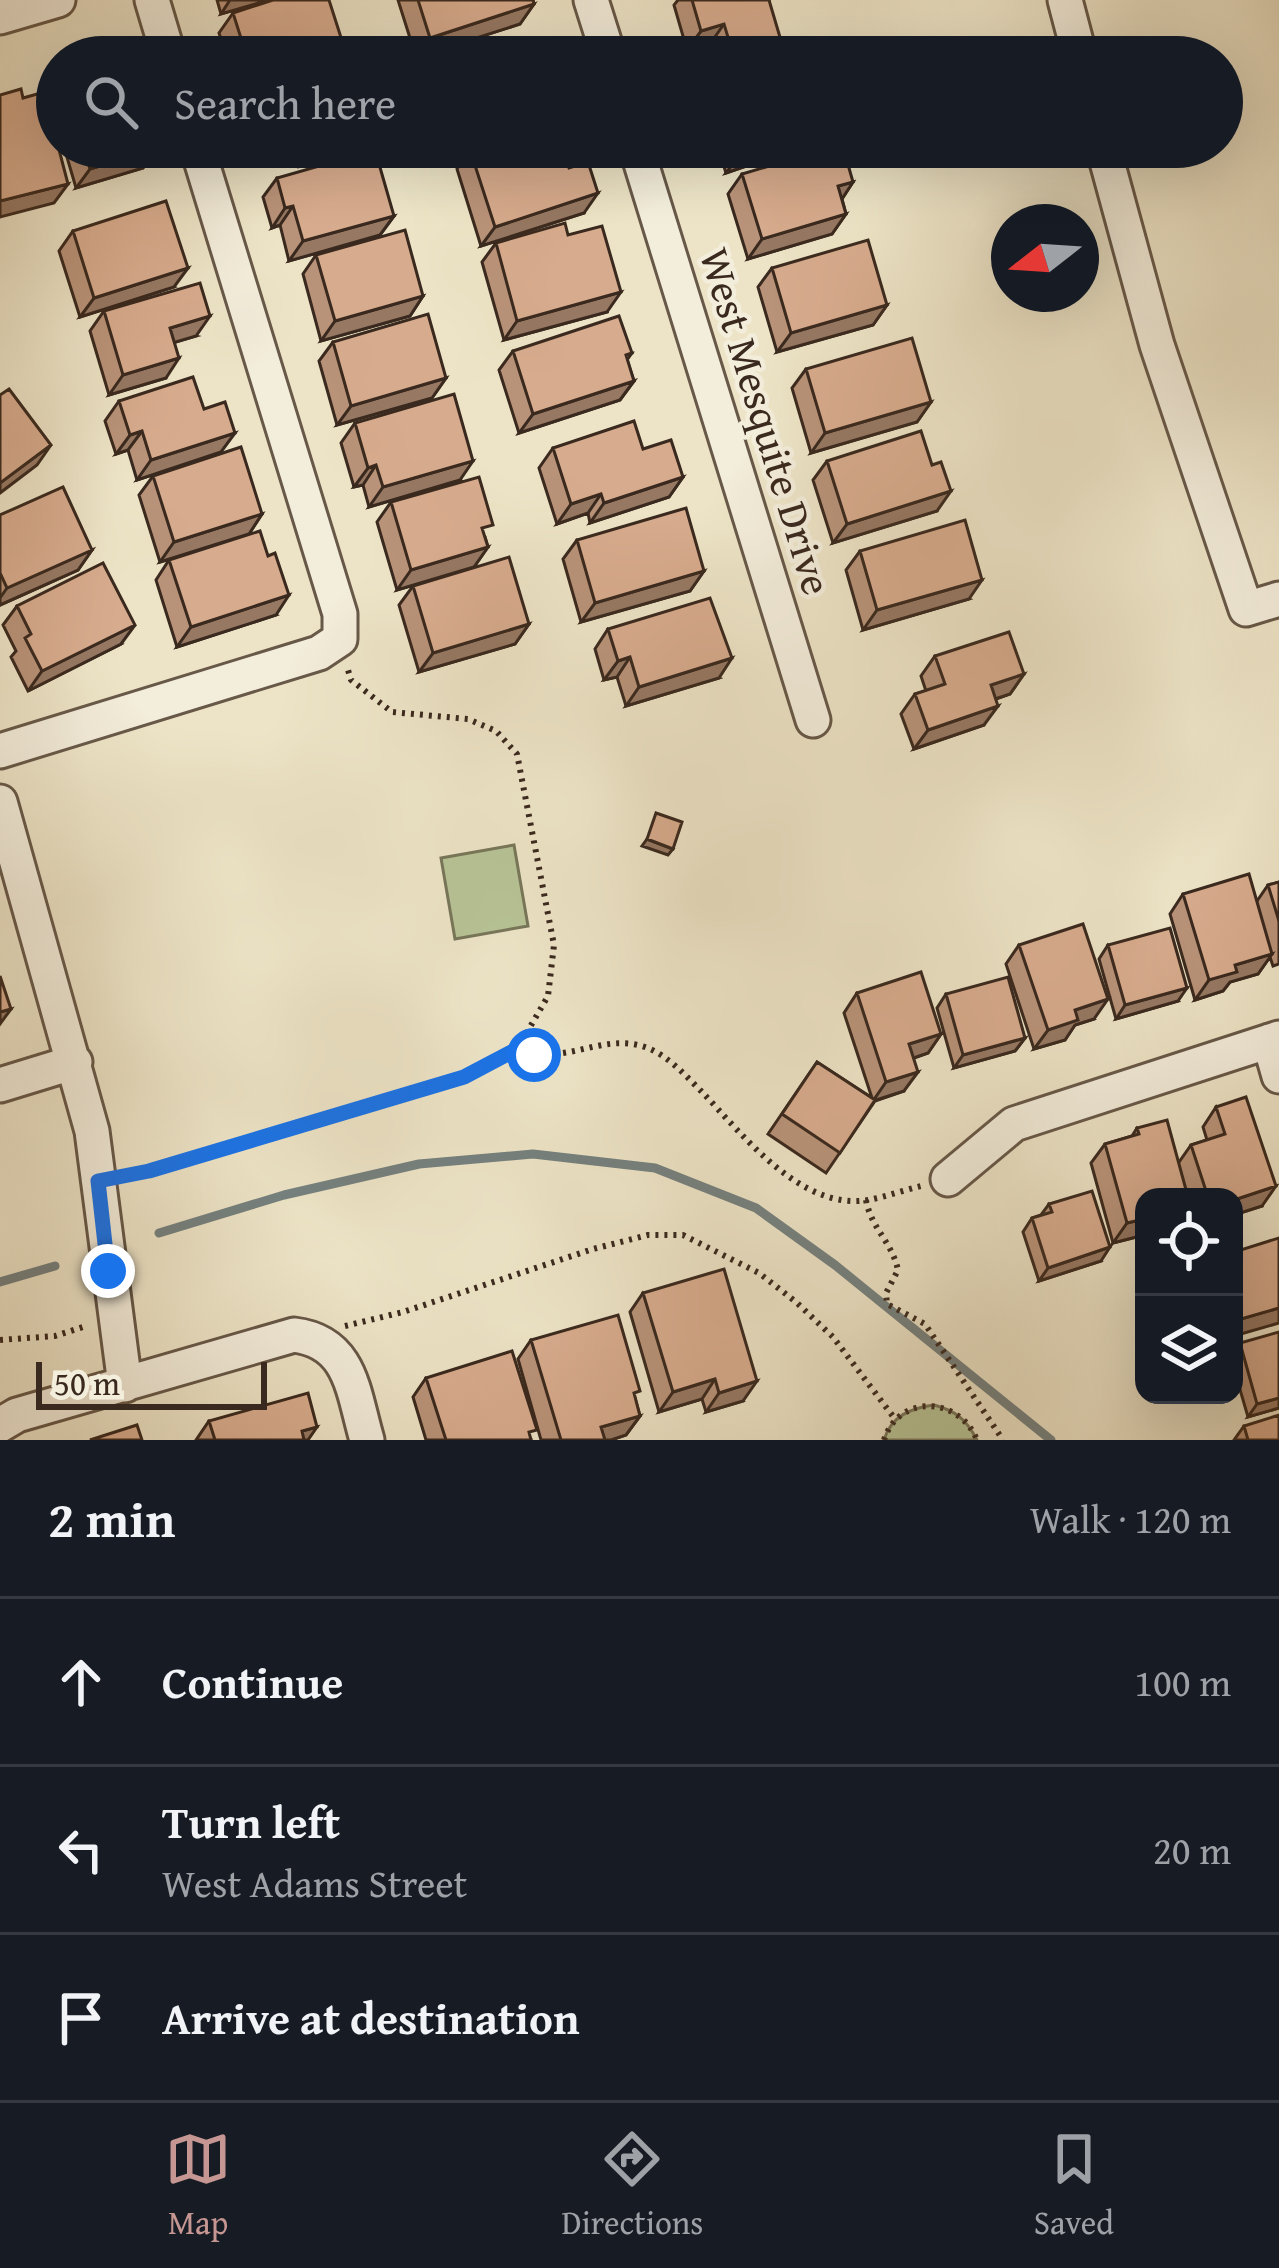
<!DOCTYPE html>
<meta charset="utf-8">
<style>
:root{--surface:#171b24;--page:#20242c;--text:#f1f3f6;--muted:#9ea1a6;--line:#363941;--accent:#c59692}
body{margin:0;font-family:"Gentium Book Plus",serif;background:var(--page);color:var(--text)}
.controls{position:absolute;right:36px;bottom:36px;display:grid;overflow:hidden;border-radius:24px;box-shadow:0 12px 48px #0002}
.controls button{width:108px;height:108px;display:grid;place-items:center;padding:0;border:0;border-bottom:3px solid var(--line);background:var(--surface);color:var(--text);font:60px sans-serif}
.compass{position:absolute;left:991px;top:204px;width:108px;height:108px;border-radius:50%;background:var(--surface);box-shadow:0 12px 48px #0002;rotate:253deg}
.scale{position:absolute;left:36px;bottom:30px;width:231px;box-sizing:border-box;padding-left:12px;border:6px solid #3a291e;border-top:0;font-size:33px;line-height:42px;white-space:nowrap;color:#3a291e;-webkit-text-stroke:9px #f3eddb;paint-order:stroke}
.stop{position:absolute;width:36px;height:36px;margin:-27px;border:9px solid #1a73e8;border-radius:50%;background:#fff}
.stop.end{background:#1a73e8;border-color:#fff;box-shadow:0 3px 12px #0008}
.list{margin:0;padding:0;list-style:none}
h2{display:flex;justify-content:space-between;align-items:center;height:156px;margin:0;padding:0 48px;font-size:51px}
h2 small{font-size:39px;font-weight:400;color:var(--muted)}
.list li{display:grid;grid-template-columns:78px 1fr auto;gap:36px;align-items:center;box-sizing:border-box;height:168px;padding:0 48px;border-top:3px solid var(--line)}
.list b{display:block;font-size:45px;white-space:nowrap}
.list p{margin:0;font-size:39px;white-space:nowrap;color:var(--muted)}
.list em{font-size:39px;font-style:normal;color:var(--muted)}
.icon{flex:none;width:66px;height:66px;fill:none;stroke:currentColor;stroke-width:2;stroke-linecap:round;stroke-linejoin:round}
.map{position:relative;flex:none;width:1279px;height:1440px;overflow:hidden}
.search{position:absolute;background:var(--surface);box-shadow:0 12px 48px #0002;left:36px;right:36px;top:36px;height:132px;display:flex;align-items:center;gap:30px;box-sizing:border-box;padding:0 42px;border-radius:66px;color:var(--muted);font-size:45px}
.sheet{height:660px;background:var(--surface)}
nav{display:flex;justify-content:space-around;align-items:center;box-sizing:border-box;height:168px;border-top:3px solid var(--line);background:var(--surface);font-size:33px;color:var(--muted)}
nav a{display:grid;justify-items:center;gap:6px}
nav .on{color:var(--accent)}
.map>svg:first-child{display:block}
.green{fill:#b7c497;stroke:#78765a;stroke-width:3}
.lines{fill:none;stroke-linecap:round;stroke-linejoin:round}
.stream{stroke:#75817f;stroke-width:9}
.street-casing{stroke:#675848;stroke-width:39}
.path{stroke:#3a291e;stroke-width:6;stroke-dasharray:3 6;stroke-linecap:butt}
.street{stroke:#f3eddb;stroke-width:33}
.wall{fill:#b99379;stroke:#3a291e;stroke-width:3}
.shaded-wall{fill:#967863;stroke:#3a291e;stroke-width:3}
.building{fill:#d7ab8d;stroke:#3a291e;stroke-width:3}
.route{stroke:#1a73e8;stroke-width:15}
.labels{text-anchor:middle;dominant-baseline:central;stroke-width:9;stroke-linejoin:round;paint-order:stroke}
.street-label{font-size:42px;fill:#3a291e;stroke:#f3eddb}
</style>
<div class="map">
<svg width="1279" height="1440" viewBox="0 0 1279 1440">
<rect width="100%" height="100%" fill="#ede4c7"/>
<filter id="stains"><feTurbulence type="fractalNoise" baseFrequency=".00167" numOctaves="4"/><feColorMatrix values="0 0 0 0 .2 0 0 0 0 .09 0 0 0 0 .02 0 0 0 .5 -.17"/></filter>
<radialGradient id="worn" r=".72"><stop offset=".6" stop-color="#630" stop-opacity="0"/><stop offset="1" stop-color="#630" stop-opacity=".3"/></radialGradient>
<!-- green -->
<path class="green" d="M514 845 528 926 455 939 441 858Z
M934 1405C956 1411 966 1419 977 1440H884C891 1416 911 1408 934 1405Z"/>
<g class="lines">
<!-- stream -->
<path class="stream" d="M159 1233 284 1195 419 1164 533 1154 655 1168 756 1208 835 1265 1051 1440
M0 1282 55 1266"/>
<!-- street casing -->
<g class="street-casing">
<path id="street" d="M152 0 169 57
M591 0 609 57
M1065 0 1080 57
M0 17 58 0
M636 147 813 720
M1103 147 1157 345 1246 609 1279 599
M0 751 319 653 340 639V614L197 147
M0 802 92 1131 125 1385
M1269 1041 1279 1076
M0 1085 75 1062
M948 1179 1014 1124 1279 1038
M0 1425 17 1415 294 1335C352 1342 353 1393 367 1440"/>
</g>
<!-- path -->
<path class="path" d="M519 1048C563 1068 600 1032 645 1047 668 1055 686 1076 703 1093 743 1135 801 1211 868 1200 885 1197 904 1190 921 1186
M125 1175 465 1077 515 1053 548 996 554 945 517 754 496 731 468 719 392 712 351 680 348 670
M866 1200C871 1228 892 1242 898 1270L886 1293 887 1304 925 1324 1003 1440
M345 1326 403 1312 593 1249 648 1235H683L759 1273 796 1302 833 1337 895 1419
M0 1340 55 1336 86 1326
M884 1440C899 1393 960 1397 977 1440"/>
<!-- street -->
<use href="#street" class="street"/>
</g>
<!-- wall -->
<path class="wall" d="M217 0H269L221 14Z
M398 0H533L534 4 520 24 416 57Z
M678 0H769L772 57H714L710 44 687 50 674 5Z
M233 13 340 57H227L219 33Z
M57 89V124L50 100Z
M64 147H157V149L143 168 76 188Z
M296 147H358L356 150 301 166Z
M479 147H575L566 160 584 213 481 246 457 169 470 150Z
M718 147H801L726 173Z
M742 174 853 182 842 199 846 214 832 234 748 259 728 194Z
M277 178 394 216 380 235 289 261 280 225 272 228 263 197Z
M73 231 174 287 80 317 59 251Z
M568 235 607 312 504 340 482 262 496 243Z
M316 255 423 296 410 316 321 341 303 274Z
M772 268 887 305 873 325 777 352 758 287Z
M104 311 196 336 175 342 166 378 109 395 90 331Z
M333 342 446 378 432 398 337 425 319 361Z
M513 351 632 353 627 360 634 381 620 400 519 433 499 370Z
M806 369 931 402 917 422 811 453 792 388Z
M119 401 204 409 221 452 137 480 128 450 116 454 105 421Z
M355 423 460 480 369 507 363 485 354 487 341 443Z
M553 448 643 449 683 477 669 497 590 523 588 513 557 524 539 468Z
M827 461 932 465 937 511 833 543 813 480Z
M153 476 262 514 249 534 160 562 139 495Z
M391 502 485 537 488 547 474 567 397 590 377 522Z
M0 515 92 550 78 570 0 605Z
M577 540 704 571 690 591 581 622 563 559Z
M860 551 969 599 863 630 846 570Z
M169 560 276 615 177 647 156 580Z
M413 586 529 624 515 644 419 672 399 605Z
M17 606 121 644 28 691 11 657 16 651 3 625Z
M608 629 719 678 626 706 617 677 604 680 595 649Z
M935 656 1024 674 1010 694 996 699 984 725 914 749 901 714 915 694 926 691 921 676Z
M1279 882V964L1273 966 1270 957 1258 974 1230 982 1223 991 1195 1000 1170 914 1183 894 1257 901 1268 885Z
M1019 945 1094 1019 1075 1025 1065 1040 1034 1049 1006 964Z
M1108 945 1178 1001 1116 1019 1099 959Z
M857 993 941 1034 928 1053 914 1058 904 1091 875 1101 826 1173 768 1134 817 1062 872 1098 844 1013Z
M946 994 1025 1038 1015 1051 954 1068 937 1008Z
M1216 1107 1262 1206 1234 1215V1197H1144V1235L1113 1243 1091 1163 1105 1144 1132 1136 1137 1128 1179 1162 1191 1145 1207 1140 1203 1127Z
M1049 1204 1101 1261 1039 1281 1023 1232 1032 1218 1041 1215Z
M643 1293 743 1401 706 1412 702 1399 659 1412 630 1312Z
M531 1340 635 1398 640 1416 626 1435 611 1440H541L518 1359Z
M1240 1343 1279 1408 1248 1417 1234 1369V1351Z
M426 1378 531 1439V1440H426L413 1397Z
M209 1421 308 1440H196Z
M1244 1426 1279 1440H1234Z"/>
<!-- shaded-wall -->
<path class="shaded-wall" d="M230 0H269L221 14Z
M534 4 520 24 417 57 430 38Z
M724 24 710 44 687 50 701 31Z
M782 44 772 57H736Z
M315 147H358L356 150 301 166Z
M570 147H575L563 164 562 149Z
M759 147H801L726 173 740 154Z
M157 149 143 168 76 188 90 169Z
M853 182 840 202 838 186Z
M68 184 54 203 0 217V201Z
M598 193 584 213 481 246 495 227Z
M293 206 280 225 272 228 285 208Z
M846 214 832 234 748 259 762 239Z
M394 216 380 235 289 261 303 241Z
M188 268 174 287 80 317 94 298Z
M621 292 607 312 504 340 517 321Z
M423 296 410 316 321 341 335 321Z
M887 305 873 325 777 352 791 333Z
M210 316 196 336 156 348 170 328Z
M179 358 166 378 109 395 123 375Z
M446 378 432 398 337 425 351 406Z
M634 381 620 400 519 433 533 414Z
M931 402 917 422 811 453 825 433Z
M142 431 128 450 116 454 130 435Z
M235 433 221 452 137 480 151 460Z
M51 445 37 465 0 493V483Z
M473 461 460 480 369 507 383 487Z
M376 465 363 485 354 487 368 468Z
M683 477 669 497 590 523 604 503Z
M951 491 937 511 833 543 847 524Z
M601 494 588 513 557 524 571 504Z
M262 514 249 534 160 562 174 542Z
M488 547 474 567 397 590 411 570Z
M92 550 78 570 0 605V598L7 588Z
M704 571 690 591 581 622 595 603Z
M982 580 969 599 863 630 877 610Z
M289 595 276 615 177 647 191 627Z
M529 624 515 644 419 672 433 653Z
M135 625 121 644 28 691 42 671Z
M630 657 617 677 604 680 618 661Z
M732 658 719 678 626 706 639 687Z
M1024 674 1010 694 977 705 991 685Z
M998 706 984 725 914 749 928 730Z
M647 839 673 849 668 855 642 846Z
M1272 954 1258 974 1230 982 1223 991 1195 1000 1209 980 1235 965Z
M1187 988 1178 1001 1116 1019 1125 1005Z
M1108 999 1094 1019 1075 1025 1065 1040 1034 1049 1048 1030 1075 1010Z
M11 1009 0 1024V1012Z
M941 1034 928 1053 896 1064 909 1044Z
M1025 1038 1015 1051 954 1068 963 1055Z
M918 1072 904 1091 873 1101 886 1082Z
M1276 1186 1262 1206 1234 1215V1200Z
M1144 1219V1235L1113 1243 1127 1223Z
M1110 1247 1101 1261 1039 1281 1048 1268Z
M1279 1308V1323L1234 1336V1321Z
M715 1379 702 1399 659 1412 673 1392Z
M757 1381 743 1401 706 1412 719 1393Z
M1279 1398V1408L1248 1417 1257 1404Z
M640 1416 626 1435 611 1440H592L601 1427Z
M317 1427 308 1440H295L302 1431Z"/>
<!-- building -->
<path class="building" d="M273 0H329L345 50 323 57H247L233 13Z
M418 0H533L534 4 430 38Z
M692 0H769L782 44 734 57 724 24 701 31Z
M532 43 537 57H485Z
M21 89 23 98 44 92 68 184 0 201V95Z
M83 147H157V149L90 169Z
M479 147H570L562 149 569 168 588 162 598 193 495 227 470 150Z
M737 147H759L740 154Z
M834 147H843L853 182 838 186 846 214 762 239 742 174Z
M375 150 394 216 303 241 293 206 285 208 277 178Z
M166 201 188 268 94 298 73 231Z
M565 223 568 235 602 226 621 292 517 321 496 243Z
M405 230 423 296 335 321 316 255Z
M868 240 887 305 791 333 772 268Z
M200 283 210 316 170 328 179 358 123 375 104 311Z
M428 314 446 378 351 406 333 342Z
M619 316 632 353 626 355 634 381 533 414 513 351Z
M912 338 931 402 825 433 806 369Z
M193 377 204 409 225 402 235 433 151 460 142 431 130 435 119 401Z
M9 389 51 445 0 483V395Z
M454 394 473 461 383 487 376 465 368 468 355 423Z
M634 421 643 449 671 440 683 477 604 503 601 494 571 504 553 448Z
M921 431 932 465 941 462 951 491 847 524 827 461Z
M241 447 262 514 174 542 153 476Z
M479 477 493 525 482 528 488 547 411 570 391 502Z
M63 487 92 550 7 588 0 573V515Z
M686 508 704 571 595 603 577 540Z
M965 520 982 580 877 610 860 551Z
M260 531 268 556 275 553 289 595 191 627 169 560Z
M509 557 529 624 433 653 413 586Z
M103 563 135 625 42 671 25 638 31 634 17 606Z
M710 598 732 658 639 687 630 657 618 661 608 629Z
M1009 632 1024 674 991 685 998 706 928 730 915 694 945 684 935 656Z
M656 813 682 822 673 849 647 839Z
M1249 874 1272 954 1235 965 1237 972 1209 980 1183 894Z
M1279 882V921L1268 885Z
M1083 924 1108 999 1075 1010 1078 1020 1048 1030 1019 945Z
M1170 928 1187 988 1125 1005 1108 945Z
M921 972 941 1034 909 1044 918 1072 886 1082 857 993Z
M0 976 11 1009 0 1012Z
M1008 977 1025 1038 963 1055 946 994Z
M817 1062 875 1100 840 1153 782 1114Z
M1246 1097 1276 1186 1234 1200V1197H1208L1191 1145 1225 1134 1216 1107Z
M1167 1120 1188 1197H1144V1219L1127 1223 1105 1144 1139 1134 1137 1128Z
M1092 1191 1110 1247 1048 1268 1032 1218 1052 1212 1049 1204Z
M1279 1238V1308L1234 1321V1252Z
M724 1269 757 1381 719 1393 715 1379 673 1392 643 1293Z
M618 1315 640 1391 634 1393 640 1416 601 1427 605 1440H561L531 1340Z
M1279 1332V1398L1257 1404 1240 1343Z
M512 1351 537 1430 529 1432 531 1440H446L426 1378Z
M308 1393 317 1427 302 1431 304 1440H215L209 1421Z
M1279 1415V1440H1248L1244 1426Z
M137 1425 142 1440H90Z"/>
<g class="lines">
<!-- route -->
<path class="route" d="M108 1271 98 1181 149 1171 464 1077 519 1048 534 1055"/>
</g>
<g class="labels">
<!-- street labels -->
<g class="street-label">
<text transform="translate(767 421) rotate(73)">West Mesquite Drive</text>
</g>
</g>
<rect width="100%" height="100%" filter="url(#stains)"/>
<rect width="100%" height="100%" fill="url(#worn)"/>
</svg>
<div class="controls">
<button><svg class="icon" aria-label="locate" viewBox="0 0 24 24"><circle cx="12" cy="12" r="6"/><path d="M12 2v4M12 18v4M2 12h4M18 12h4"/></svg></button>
<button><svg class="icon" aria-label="layers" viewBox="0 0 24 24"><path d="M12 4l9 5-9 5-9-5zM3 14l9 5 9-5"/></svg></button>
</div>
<svg class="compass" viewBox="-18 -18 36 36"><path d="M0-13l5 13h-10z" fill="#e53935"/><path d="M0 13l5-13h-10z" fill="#9ea1a6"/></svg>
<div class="scale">50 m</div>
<div class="stop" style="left:534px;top:1055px"></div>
<div class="stop end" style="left:108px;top:1271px"></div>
<div class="search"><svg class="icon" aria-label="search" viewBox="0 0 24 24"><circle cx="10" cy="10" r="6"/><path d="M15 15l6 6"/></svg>Search here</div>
</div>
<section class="sheet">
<h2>2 min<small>Walk · 120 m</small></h2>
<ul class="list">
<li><svg class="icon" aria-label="ahead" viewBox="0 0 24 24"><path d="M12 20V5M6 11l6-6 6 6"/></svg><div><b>Continue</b></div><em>100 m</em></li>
<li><svg class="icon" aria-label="left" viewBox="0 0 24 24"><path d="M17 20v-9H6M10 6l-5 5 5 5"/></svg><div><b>Turn left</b><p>West Adams Street</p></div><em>20 m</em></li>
<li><svg class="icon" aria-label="arrive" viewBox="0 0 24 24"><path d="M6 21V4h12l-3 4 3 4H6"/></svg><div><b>Arrive at destination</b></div></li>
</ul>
</section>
<nav>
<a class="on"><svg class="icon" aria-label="map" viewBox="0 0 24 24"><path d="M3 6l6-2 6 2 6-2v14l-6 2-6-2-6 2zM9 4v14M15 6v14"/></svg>Map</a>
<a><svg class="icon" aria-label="directions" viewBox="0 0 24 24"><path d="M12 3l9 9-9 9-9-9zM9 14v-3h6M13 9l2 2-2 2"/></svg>Directions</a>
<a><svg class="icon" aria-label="saved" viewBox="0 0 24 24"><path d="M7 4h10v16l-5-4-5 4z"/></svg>Saved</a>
</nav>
